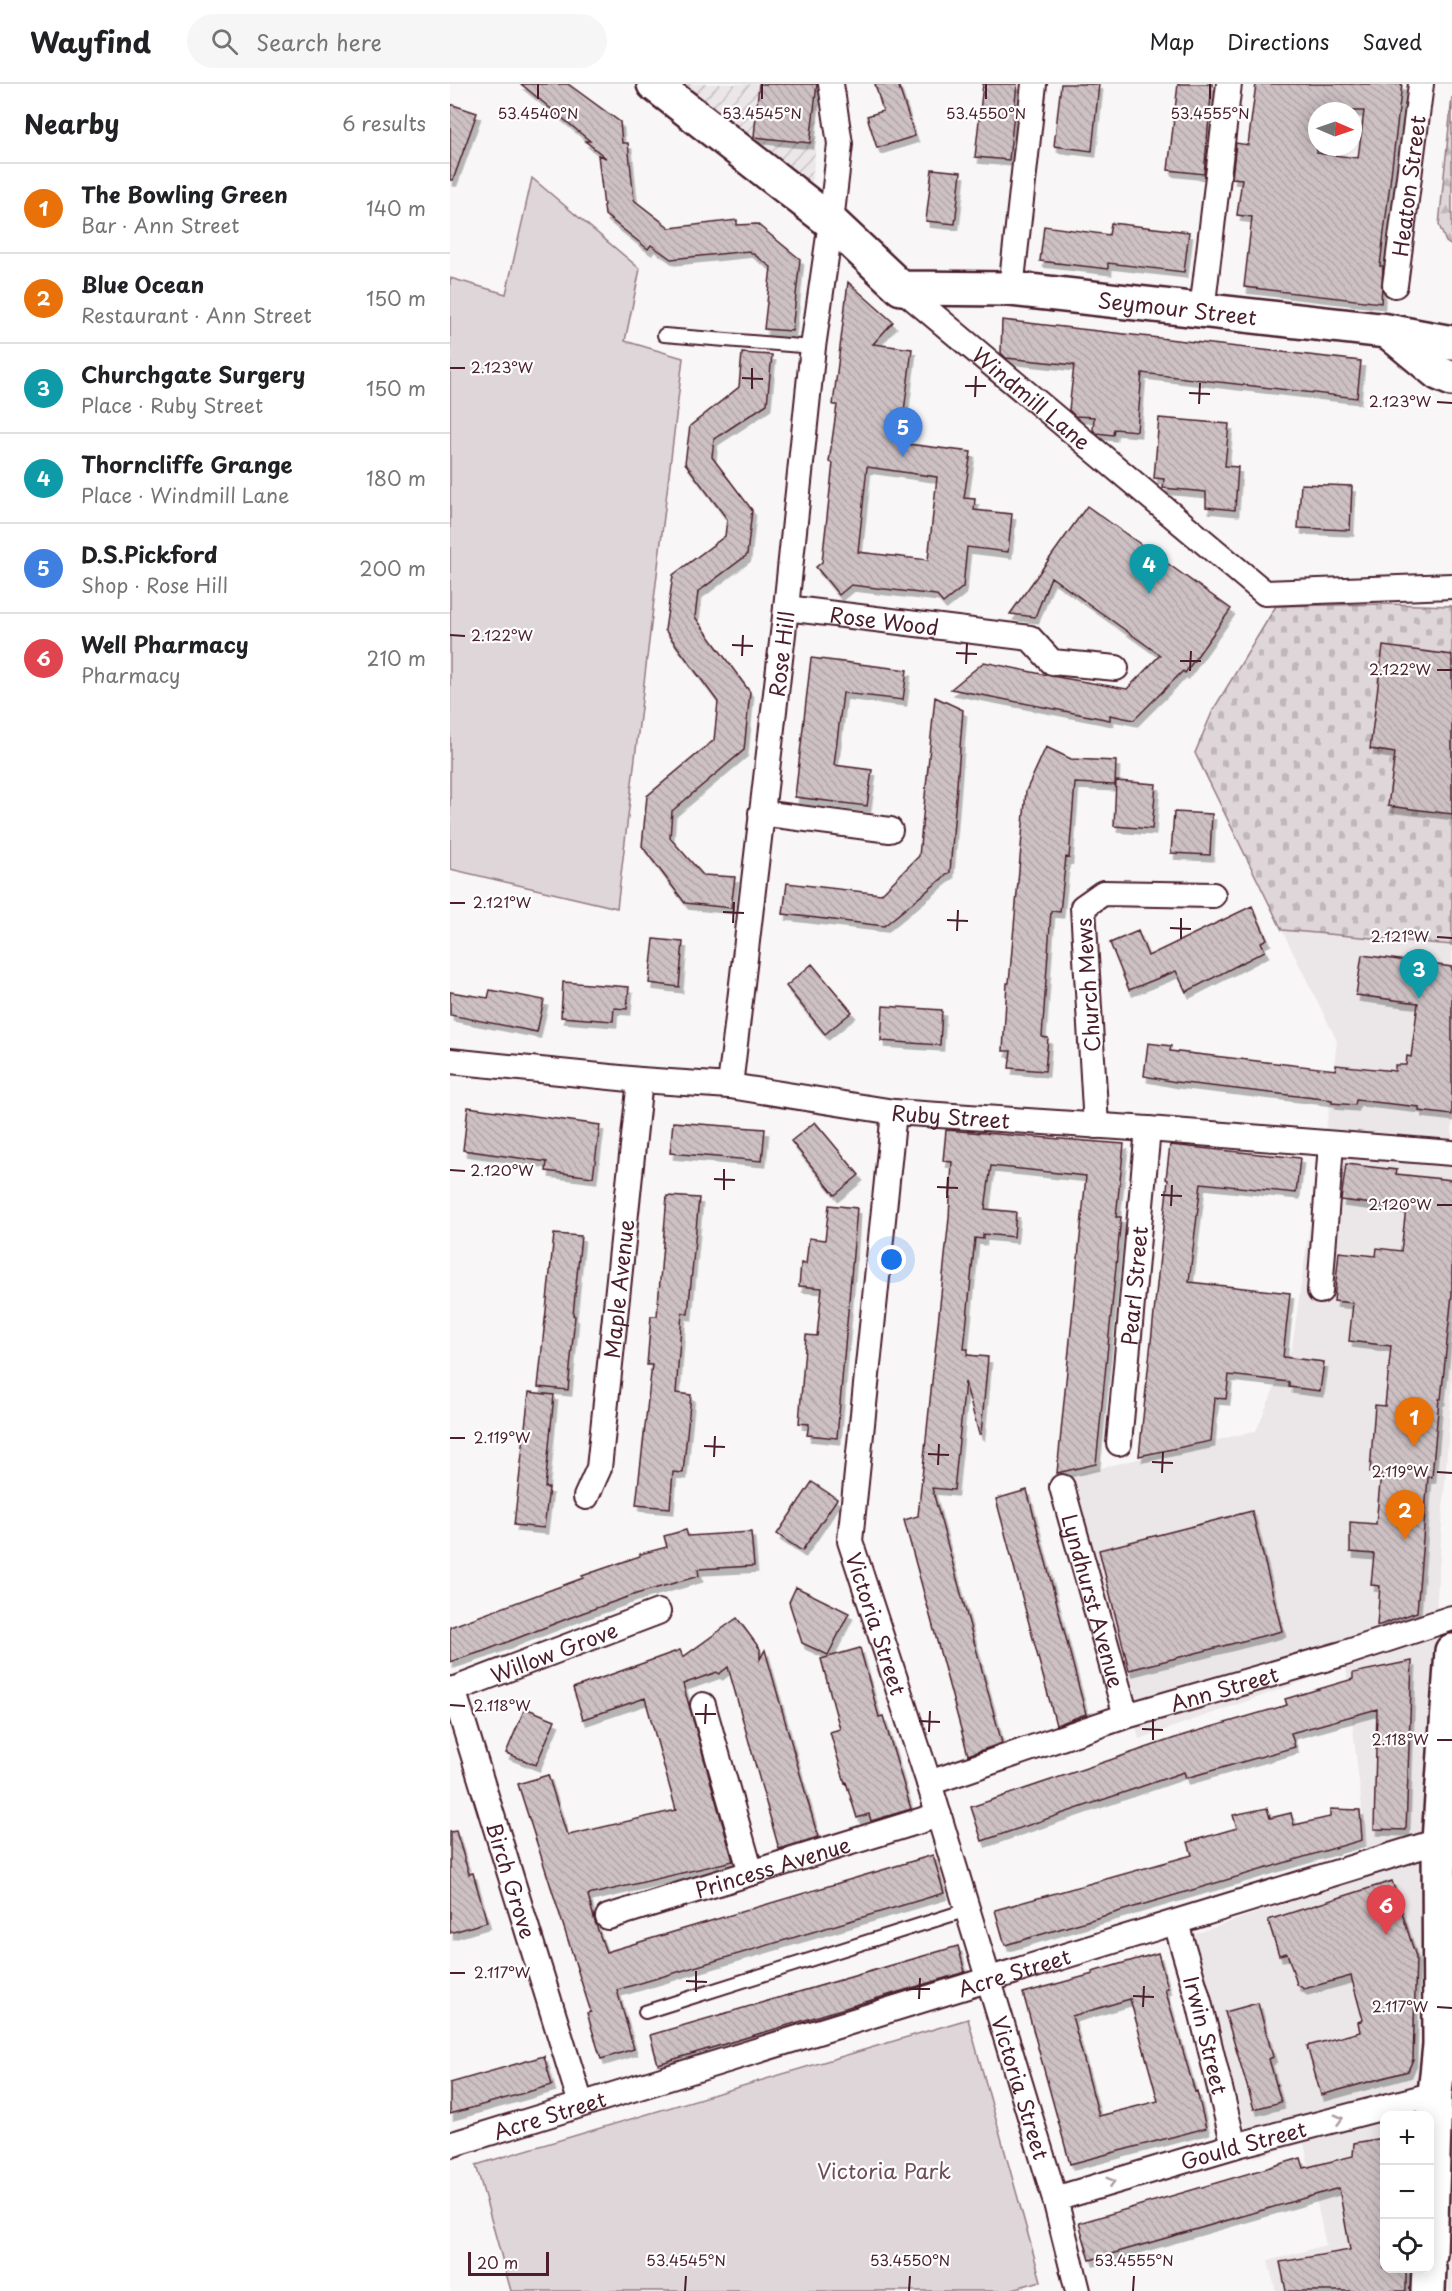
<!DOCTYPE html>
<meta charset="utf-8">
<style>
:root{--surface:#fff;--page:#f6f6f6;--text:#202124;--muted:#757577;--line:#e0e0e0;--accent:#2563eb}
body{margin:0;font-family:"Playpen Sans",sans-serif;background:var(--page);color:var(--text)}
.controls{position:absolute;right:18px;bottom:18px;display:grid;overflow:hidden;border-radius:12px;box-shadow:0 3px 15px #0003}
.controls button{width:54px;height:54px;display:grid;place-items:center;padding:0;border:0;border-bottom:2px solid var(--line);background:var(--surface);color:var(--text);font:30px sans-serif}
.compass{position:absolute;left:858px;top:18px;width:54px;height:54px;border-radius:50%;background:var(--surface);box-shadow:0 3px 15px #0003;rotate:92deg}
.scale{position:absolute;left:18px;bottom:15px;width:81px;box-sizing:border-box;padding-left:6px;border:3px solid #4a1f2b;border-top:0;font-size:16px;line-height:21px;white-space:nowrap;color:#4a1f2b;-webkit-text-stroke:4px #fff;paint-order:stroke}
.you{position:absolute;left:442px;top:1176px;width:21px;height:21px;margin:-15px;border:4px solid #fff;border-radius:50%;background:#1a73e8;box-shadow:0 0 0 9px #1a73e833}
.badge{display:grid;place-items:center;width:39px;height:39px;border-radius:50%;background:var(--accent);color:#fff;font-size:20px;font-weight:700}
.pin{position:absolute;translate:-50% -50px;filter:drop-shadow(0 2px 3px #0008)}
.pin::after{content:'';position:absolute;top:32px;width:21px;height:18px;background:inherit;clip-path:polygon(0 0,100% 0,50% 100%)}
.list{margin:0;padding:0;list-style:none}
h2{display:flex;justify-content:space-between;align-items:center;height:78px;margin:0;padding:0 24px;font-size:26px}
h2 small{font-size:20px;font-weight:400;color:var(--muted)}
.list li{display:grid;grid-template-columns:39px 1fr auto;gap:18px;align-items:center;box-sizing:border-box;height:90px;padding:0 24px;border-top:2px solid var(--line)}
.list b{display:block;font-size:22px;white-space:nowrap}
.list p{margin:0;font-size:20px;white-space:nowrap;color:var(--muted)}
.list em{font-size:20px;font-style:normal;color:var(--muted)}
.icon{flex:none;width:33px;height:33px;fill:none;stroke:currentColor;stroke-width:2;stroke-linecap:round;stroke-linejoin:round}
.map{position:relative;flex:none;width:1002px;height:2207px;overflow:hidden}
header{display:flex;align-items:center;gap:36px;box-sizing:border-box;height:84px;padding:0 30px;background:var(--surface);border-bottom:2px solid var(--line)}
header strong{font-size:28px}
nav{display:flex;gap:33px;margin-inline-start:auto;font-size:21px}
.search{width:420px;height:54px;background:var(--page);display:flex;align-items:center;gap:15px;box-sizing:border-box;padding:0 21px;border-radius:33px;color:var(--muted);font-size:22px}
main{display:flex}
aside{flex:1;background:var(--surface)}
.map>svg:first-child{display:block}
.built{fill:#ebe6e8}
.industrial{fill:url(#industrial-furrows)}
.green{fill:#ded6d9;stroke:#947a82;stroke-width:1.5}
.forest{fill:url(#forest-firs);stroke:#947a82;stroke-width:1.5}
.cemetery{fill:url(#cemetery-stones);stroke:#947a82;stroke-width:1.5}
.building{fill:url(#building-back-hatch);stroke:#4a1f2b;stroke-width:1.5;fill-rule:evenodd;filter:url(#shadow)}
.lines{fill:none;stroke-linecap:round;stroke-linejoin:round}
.lane-casing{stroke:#4a1f2b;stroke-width:16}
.street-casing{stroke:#4a1f2b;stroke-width:28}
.secondary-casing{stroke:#4a1f2b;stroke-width:38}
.primary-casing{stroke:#4a1f2b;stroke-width:38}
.lane{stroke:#fff;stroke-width:12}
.street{stroke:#fff;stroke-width:24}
.secondary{stroke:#fff;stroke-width:33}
.primary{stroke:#fff;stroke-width:33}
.oneway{stroke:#ae9aa0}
.ticks{fill:none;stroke:#4a1f2b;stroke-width:2}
.labels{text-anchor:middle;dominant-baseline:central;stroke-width:4.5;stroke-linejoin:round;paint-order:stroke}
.street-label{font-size:21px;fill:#4a1f2b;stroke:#fff}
.park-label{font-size:21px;fill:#6f4d56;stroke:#fff}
.ticks-label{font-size:15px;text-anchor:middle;fill:#4a1f2b;stroke:#fff;stroke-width:4.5;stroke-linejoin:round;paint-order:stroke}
</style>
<header>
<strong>Wayfind</strong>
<div class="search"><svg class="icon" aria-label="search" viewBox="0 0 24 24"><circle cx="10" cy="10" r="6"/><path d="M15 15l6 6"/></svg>Search here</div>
<nav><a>Map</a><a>Directions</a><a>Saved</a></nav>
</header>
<main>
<aside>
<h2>Nearby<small>6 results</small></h2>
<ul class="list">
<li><span class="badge" style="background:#e8710a">1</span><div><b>The Bowling Green</b><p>Bar · Ann Street</p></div><em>140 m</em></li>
<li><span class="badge" style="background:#e8710a">2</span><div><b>Blue Ocean</b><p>Restaurant · Ann Street</p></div><em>150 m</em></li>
<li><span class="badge" style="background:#0f9aa8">3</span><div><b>Churchgate Surgery</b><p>Place · Ruby Street</p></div><em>150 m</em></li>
<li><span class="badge" style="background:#0f9aa8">4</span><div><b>Thorncliffe Grange</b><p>Place · Windmill Lane</p></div><em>180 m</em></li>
<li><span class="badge" style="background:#3f7fe0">5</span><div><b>D.S.Pickford</b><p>Shop · Rose Hill</p></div><em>200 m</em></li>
<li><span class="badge" style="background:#e0444e">6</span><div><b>Well Pharmacy</b><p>Pharmacy</p></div><em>210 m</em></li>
</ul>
</aside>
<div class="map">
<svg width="1002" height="2207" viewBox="0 0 1002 2207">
<defs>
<pattern id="industrial-furrows" width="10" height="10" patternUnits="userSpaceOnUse" patternTransform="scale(1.5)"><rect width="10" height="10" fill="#ebe6e8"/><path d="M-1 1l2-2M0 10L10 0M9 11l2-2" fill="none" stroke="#cbc5c7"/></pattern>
<pattern id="forest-firs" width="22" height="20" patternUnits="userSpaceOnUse" patternTransform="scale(1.5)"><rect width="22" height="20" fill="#ded6d9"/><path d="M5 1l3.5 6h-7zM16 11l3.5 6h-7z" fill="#c0b7ba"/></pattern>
<pattern id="cemetery-stones" width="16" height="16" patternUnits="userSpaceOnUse" patternTransform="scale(1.5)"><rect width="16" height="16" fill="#ded6d9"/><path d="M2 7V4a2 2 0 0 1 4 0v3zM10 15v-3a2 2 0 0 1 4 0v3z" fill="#c0b7ba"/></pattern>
<pattern id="building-back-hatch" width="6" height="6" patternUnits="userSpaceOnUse" patternTransform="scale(1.5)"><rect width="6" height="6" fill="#cdc1c4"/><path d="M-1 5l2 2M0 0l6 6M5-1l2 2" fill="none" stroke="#b2a5a9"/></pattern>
<filter id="shadow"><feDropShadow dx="3.5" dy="6" stdDeviation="0" flood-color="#0004"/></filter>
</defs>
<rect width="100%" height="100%" fill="#f8f6f7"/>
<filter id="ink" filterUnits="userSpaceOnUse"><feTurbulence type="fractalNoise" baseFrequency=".0167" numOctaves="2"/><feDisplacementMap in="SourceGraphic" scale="12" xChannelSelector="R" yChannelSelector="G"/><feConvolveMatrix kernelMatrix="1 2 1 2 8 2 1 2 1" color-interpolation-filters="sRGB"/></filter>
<g filter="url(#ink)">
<!-- built -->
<path class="built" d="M832 846 1002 861V1296L986 1527 970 1896 967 2031 934 2032V2184L964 2185V2207H826L818 2177 876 2161 854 2059 804 2074 742 1851 917 1791V1769L896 1582 689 1655 621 1391 806 1347 842 1263 870 1070 878 1033 887 957Z
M1002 1970V2207H999L1000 2003Z"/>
<!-- industrial -->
<path class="industrial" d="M232 0H372L361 107Z"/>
<!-- green -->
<path class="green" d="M82 94 190 185 175 257 233 274 167 824 0 785V194L56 210Z
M518 1935 591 2197 555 2207H61L26 2081Z"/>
<!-- forest -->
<path class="forest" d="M1002 13V162L996 158 989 141Z"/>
<!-- cemetery -->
<path class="cemetery" d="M937 520 1002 522V861L832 846 745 669 763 626 826 522Z"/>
<!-- building -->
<path class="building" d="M71 0H118L170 38 172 59H178L184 116 220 144 287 136V141L307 140 350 175 342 247 314 245 321 183 299 167 221 175 201 161 198 165 155 131 148 71 156 74 135 57H140Z
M309 0H367L360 59 304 53Z
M425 0H448L465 52 427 64 417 32 433 27Z
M533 0H567L559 76 525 73Z
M611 0H649L642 67 604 62Z
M728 0H762L754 90 718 86Z
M806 0H952L930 182H933L931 219 794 203 802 133 787 131 792 95 782 94 786 59 798 61ZM867 27H914L908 74 867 69Z
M0 20 27 29 3 96H0Z
M482 85 511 88 505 140 476 137Z
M661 139 739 148 734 188 658 179V185L590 177 594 142 659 151Z
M398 198 443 238 423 260 462 265 450 359 521 368 514 414 525 415 524 426 562 430 558 468 517 463 513 503 493 519 486 511 401 501 389 511 366 483 372 478 383 379 379 378 387 321H383ZM417 383 487 393 478 476 408 468Z
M552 236 911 277 907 314 692 289 687 347 664 345 663 351 646 349 643 346 644 333 625 332 619 326 624 281 556 274 551 269Z
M292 269 322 271 317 320 264 355 262 373 302 426 297 471 248 508 245 533 300 608 294 666 222 727 220 754 253 791 285 793 281 824 235 819 192 762 197 712 264 656 268 618 215 546 223 491 275 452 277 435 235 379 240 342 289 303Z
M709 334 779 340 775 382 788 383 785 426 756 423V408L713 404 714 395 704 394Z
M851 400 902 402 900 446 848 444Z
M637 422 781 525 735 589 733 587 684 636 660 631V636L501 605 534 578 601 592 677 605 710 571 601 493 585 533 560 530Z
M933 562 1002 571V730L938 722 945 669 920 665Z
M361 574 457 586 453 616 393 609 384 681 422 686 417 722 345 713Z
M485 613 513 626 500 788 434 842 333 830 337 799 431 810 469 772Z
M596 663 621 675 666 677 665 701 625 699 619 774 616 773 610 828 601 827 592 953 598 954 595 987 559 984 561 967H553L557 899H559L576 707Z
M666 697 706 700 702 745 664 742Z
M724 728 762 730 760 771 721 769Z
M802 822 817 855 811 858 815 867 736 908 726 887 679 906 660 859 688 847 698 872Z
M204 855 233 858 229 903 199 899Z
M912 871 1002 883V1031L969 1027V1023L906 1016 905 1021 882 1019V1016L726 998 694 992 698 959 721 962 720 967 886 986V981L945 987V981H956L957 972 961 973 968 919 906 911Z
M362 880 402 928 375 950 336 902Z
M113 898 179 903 177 925 164 924 163 937 111 933Z
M40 906 94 916 87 948 0 931V908L38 914Z
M433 922 492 926 490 961 431 957Z
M18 1023 150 1041 143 1093 96 1087 97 1078 13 1066Z
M223 1038 315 1045 312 1077 220 1069Z
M365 1038 409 1091 385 1111 341 1057Z
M496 1046 674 1060 666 1133H671L646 1380 607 1389 636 1092 541 1082 535 1125 566 1128 564 1153 533 1150V1155L525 1154 514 1265H518L517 1271 538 1273 531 1350H529L515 1298 504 1406 482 1404 552 1659 518 1671 454 1436 468 1432 499 1134 502 1078 493 1077Z
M720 1061 850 1074 846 1109 751 1099 739 1198 840 1209 833 1273 874 1278 870 1307 839 1303V1298L779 1291 776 1315 765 1314 761 1357 689 1372 718 1096 716 1095Z
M896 1080 947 1086 946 1090 1002 1096V1210L991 1315H989L982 1393H978L967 1528 927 1542 930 1502 921 1501 924 1470 900 1468V1438L926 1440 931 1389 920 1388 925 1321 935 1322 941 1262 899 1257 903 1219 884 1217 889 1168 926 1172 927 1164 951 1167 956 1124 891 1116Z
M217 1112 249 1114 238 1230 232 1229 226 1309 241 1311 233 1389 223 1388 220 1424 186 1421 202 1281H197L201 1232H207Z
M379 1121 407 1124 387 1354 357 1351 359 1340 349 1339 356 1251 367 1252 372 1204 349 1202 351 1179 356 1180 359 1154 375 1156Z
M104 1150 131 1152 123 1231 125 1232 118 1306 88 1303Z
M79 1308 104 1311 95 1404H99L94 1444 64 1441Z
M362 1398 387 1415 352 1467 327 1450Z
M577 1406 636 1630 606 1641 546 1415Z
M802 1427 832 1547 679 1586 649 1466Z
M236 1446 238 1452 301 1448 304 1482 248 1485 249 1492 186 1510 132 1529 34 1567 0 1578V1543L133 1494 132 1492 190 1472V1470L217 1463 214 1452Z
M346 1503 399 1529 378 1571 352 1559 339 1518Z
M287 1534 310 1565V1575L315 1566 368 1753 329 1765 278 1583 269 1590 267 1588 233 1600 283 1777 138 1811 145 1838 156 1868 483 1771 494 1809 167 1906 184 1965 151 1975 137 1929 141 1928 68 1700 98 1691 116 1748 119 1751 226 1726 195 1614 133 1635 123 1604 230 1566 233 1573Z
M410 1564 429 1633 433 1632 461 1725 421 1737 419 1730 407 1734 396 1698 395 1699 380 1648 390 1645 371 1575Z
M962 1577 956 1746 924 1745 927 1625 841 1649 845 1663 736 1694 734 1688 532 1757 521 1723 734 1651 837 1621 835 1615 903 1595V1589Z
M75 1624 105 1636 86 1681 56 1669Z
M817 1724 820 1734 841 1729 844 1741 880 1733V1725L910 1726 912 1756 555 1861 545 1826 742 1771 738 1758 787 1744 783 1731Z
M6 1747 19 1790 23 1789 37 1838 0 1849V1748Z
M942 1797 966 1873 963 1975 958 1987 871 2011 857 1962 910 1948 908 1938 913 1936 901 1892 854 1905 847 1900 837 1869 829 1871 818 1836Z
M508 1862 515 1888 208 1980 200 1951Z
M708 1869 718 1904 715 1905 745 2008 747 2007 756 2044 620 2080 573 1909 643 1890 642 1888ZM680 1915 708 2017 649 2032 622 1932Z
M808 1919 823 1973 819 1975 831 2018 804 2025 775 1928Z
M94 1972 102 2001 0 2030V1999Z
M934 2054V2184H956V2207H836L830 2178 900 2166 889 2104 640 2176 629 2139 851 2074 854 2084 903 2072 904 2059Z"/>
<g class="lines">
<!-- lane casing -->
<g class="lane-casing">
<path id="lane" d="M214 251 363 263
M195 1928 517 1826"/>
</g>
<!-- street casing -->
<g class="street-casing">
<g id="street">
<path id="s1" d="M945 201 971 0"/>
<path id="s2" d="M451 204 815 509 1002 502"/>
<path d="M561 205 584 0"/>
<path d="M752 227 779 0"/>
<path id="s3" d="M336 524 580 554 602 578 666 584"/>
<path d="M311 729 440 746"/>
<path id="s4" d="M0 977 190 996 280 1002 444 1028 698 1045 1002 1069"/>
<path id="s5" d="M280 1002 336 524 363 263 381 138 390 60 381 0"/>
<path id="s6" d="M444 1028 400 1457 479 1699 605 2115 628 2207"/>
<path d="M646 1042 633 823 653 809 763 811"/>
<path d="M870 1207 881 1060"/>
<path id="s7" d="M669 1359 698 1045"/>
<path id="s8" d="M612 1403 676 1632"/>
<path id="s9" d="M136 1413 149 1384 190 996"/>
<path id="s10" d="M3 1605 131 2020"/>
<path id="s11" d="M0 1607 208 1528"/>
<path d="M253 1621 301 1789"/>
<path id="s12" d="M479 1699 676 1632 892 1570 1002 1534"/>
<path id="s13" d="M158 1833 489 1731"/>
<path id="s14" d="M726 1839 749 1918 784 2062"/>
<path id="s15" d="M0 2061 989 1757"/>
<path id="s16" d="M605 2115 784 2062 985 2010"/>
</g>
</g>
<!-- secondary casing -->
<g class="secondary-casing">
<g id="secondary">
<path id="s17" d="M204 0 381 138 451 204 561 205 937 247 1002 259"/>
<path d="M941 250 988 289 1002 295"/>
</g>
</g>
<!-- primary casing -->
<g class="primary-casing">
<path id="primary" d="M980 2170 985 2010 990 1961 989 1757 1002 1567
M978 2207 979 2184"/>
</g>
<!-- lane -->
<use href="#lane" class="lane"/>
<!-- street -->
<use href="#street" class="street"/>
<!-- secondary -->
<use href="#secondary" class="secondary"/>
<!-- primary -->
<use href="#primary" class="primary"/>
</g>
<!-- one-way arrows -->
<defs><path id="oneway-chevron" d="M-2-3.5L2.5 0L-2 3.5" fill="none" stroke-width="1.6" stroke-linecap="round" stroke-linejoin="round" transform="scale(1.5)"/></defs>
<g class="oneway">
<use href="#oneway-chevron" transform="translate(889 2035) rotate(-15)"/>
<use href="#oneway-chevron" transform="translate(661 2098) rotate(-16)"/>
</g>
</g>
<!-- ticks -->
<path class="ticks" d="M88 15V0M312 15V0M536 15V0M760 15V0M0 284H15M292 294 313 295M515 302H536M302 305V284M739 309 760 310M525 313 526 292M987 318 1002 319M749 320 750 299M0 551 15 552M282 561 303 562M506 569 527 570M292 572 293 551M730 577H751M516 580 517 559M987 586H1002M740 587 741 567M0 819H15M273 828 294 829M497 836 518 837M283 839 284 818M720 844 741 845M507 847 508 826M987 853 1002 854M731 855V834M0 1086 15 1087M264 1095 285 1096M487 1103 508 1104M274 1106V1085M711 1111 732 1112M497 1114 498 1093M987 1121H1002M721 1122 722 1101M0 1354H15M254 1362 275 1363M478 1370 499 1371M264 1373 265 1352M702 1378 723 1379M488 1381 489 1360M987 1388 1002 1389M712 1389 713 1368M0 1621 15 1622M245 1630H266M469 1637 490 1638M255 1640 256 1620M692 1645 713 1646M479 1648 480 1627M703 1656V1635M987 1656H1002M0 1889H15M236 1897 257 1898M459 1905H480M246 1908V1887M683 1912 704 1913M469 1915 470 1894M693 1923 694 1902M987 1923 1002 1924M235 2207 236 2192M459 2207 460 2192M683 2207 684 2192"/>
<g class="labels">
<!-- street labels -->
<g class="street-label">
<text stroke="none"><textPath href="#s1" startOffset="100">Heaton Street</textPath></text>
<text stroke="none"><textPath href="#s17" startOffset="598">Seymour Street</textPath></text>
<text stroke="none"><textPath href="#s2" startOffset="171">Windmill Lane</textPath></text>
<text stroke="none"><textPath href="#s3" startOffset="99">Rose Wood</textPath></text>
<text stroke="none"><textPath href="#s5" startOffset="435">Rose Hill</textPath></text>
<text transform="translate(637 901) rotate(-94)">Church Mews</text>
<text stroke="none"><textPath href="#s4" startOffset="504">Ruby Street</textPath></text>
<text stroke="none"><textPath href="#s7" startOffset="158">Pearl Street</textPath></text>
<text stroke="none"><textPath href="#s9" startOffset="212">Maple Avenue</textPath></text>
<text stroke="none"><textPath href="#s8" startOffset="118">Lyndhurst Avenue</textPath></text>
<text stroke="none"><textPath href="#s6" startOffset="518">Victoria Street</textPath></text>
<text stroke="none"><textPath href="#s11" startOffset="111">Willow Grove</textPath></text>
<text stroke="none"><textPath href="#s12" startOffset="310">Ann Street</textPath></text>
<text stroke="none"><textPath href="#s13" startOffset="172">Princess Avenue</textPath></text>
<text stroke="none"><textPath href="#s10" startOffset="200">Birch Grove</textPath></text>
<text stroke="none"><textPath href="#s15" startOffset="590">Acre Street</textPath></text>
<text stroke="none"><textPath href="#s14" startOffset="116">Irwin Street</textPath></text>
<text stroke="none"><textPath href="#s6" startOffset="1004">Victoria Street</textPath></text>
<text stroke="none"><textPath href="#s15" startOffset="104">Acre Street</textPath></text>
<text stroke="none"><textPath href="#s16" startOffset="196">Gould Street</textPath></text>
</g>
<!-- park labels -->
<g class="park-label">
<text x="434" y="2086">Victoria Park</text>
</g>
</g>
<g class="ticks-label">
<text x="88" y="35">53.4540°N</text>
<text x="312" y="35">53.4545°N</text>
<text x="536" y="35">53.4550°N</text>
<text x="760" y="35">53.4555°N</text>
<text x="52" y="289">2.123°W</text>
<text x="950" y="323">2.123°W</text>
<text x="52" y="557">2.122°W</text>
<text x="950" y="591">2.122°W</text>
<text x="52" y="824">2.121°W</text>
<text x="950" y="858">2.121°W</text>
<text x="52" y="1092">2.120°W</text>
<text x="950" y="1126">2.120°W</text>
<text x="52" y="1359">2.119°W</text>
<text x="950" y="1393">2.119°W</text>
<text x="52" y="1627">2.118°W</text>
<text x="950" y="1661">2.118°W</text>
<text x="52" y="1894">2.117°W</text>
<text x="950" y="1928">2.117°W</text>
<text x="236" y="2182">53.4545°N</text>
<text x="460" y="2182">53.4550°N</text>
<text x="684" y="2182">53.4555°N</text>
</g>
</svg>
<div class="controls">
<button>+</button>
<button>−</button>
<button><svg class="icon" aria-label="locate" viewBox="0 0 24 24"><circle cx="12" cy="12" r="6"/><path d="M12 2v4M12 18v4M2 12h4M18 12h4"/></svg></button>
</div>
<svg class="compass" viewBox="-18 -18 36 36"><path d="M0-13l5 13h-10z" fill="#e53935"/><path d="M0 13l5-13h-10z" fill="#757577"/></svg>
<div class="scale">20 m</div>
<div class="you"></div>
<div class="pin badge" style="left:964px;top:1363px;background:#e8710a">1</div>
<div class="pin badge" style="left:955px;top:1456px;background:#e8710a">2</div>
<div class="pin badge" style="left:969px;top:915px;background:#0f9aa8">3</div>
<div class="pin badge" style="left:699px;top:510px;background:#0f9aa8">4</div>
<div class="pin badge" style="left:453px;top:373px;background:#3f7fe0">5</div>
<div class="pin badge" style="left:936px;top:1851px;background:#e0444e">6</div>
</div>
</main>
